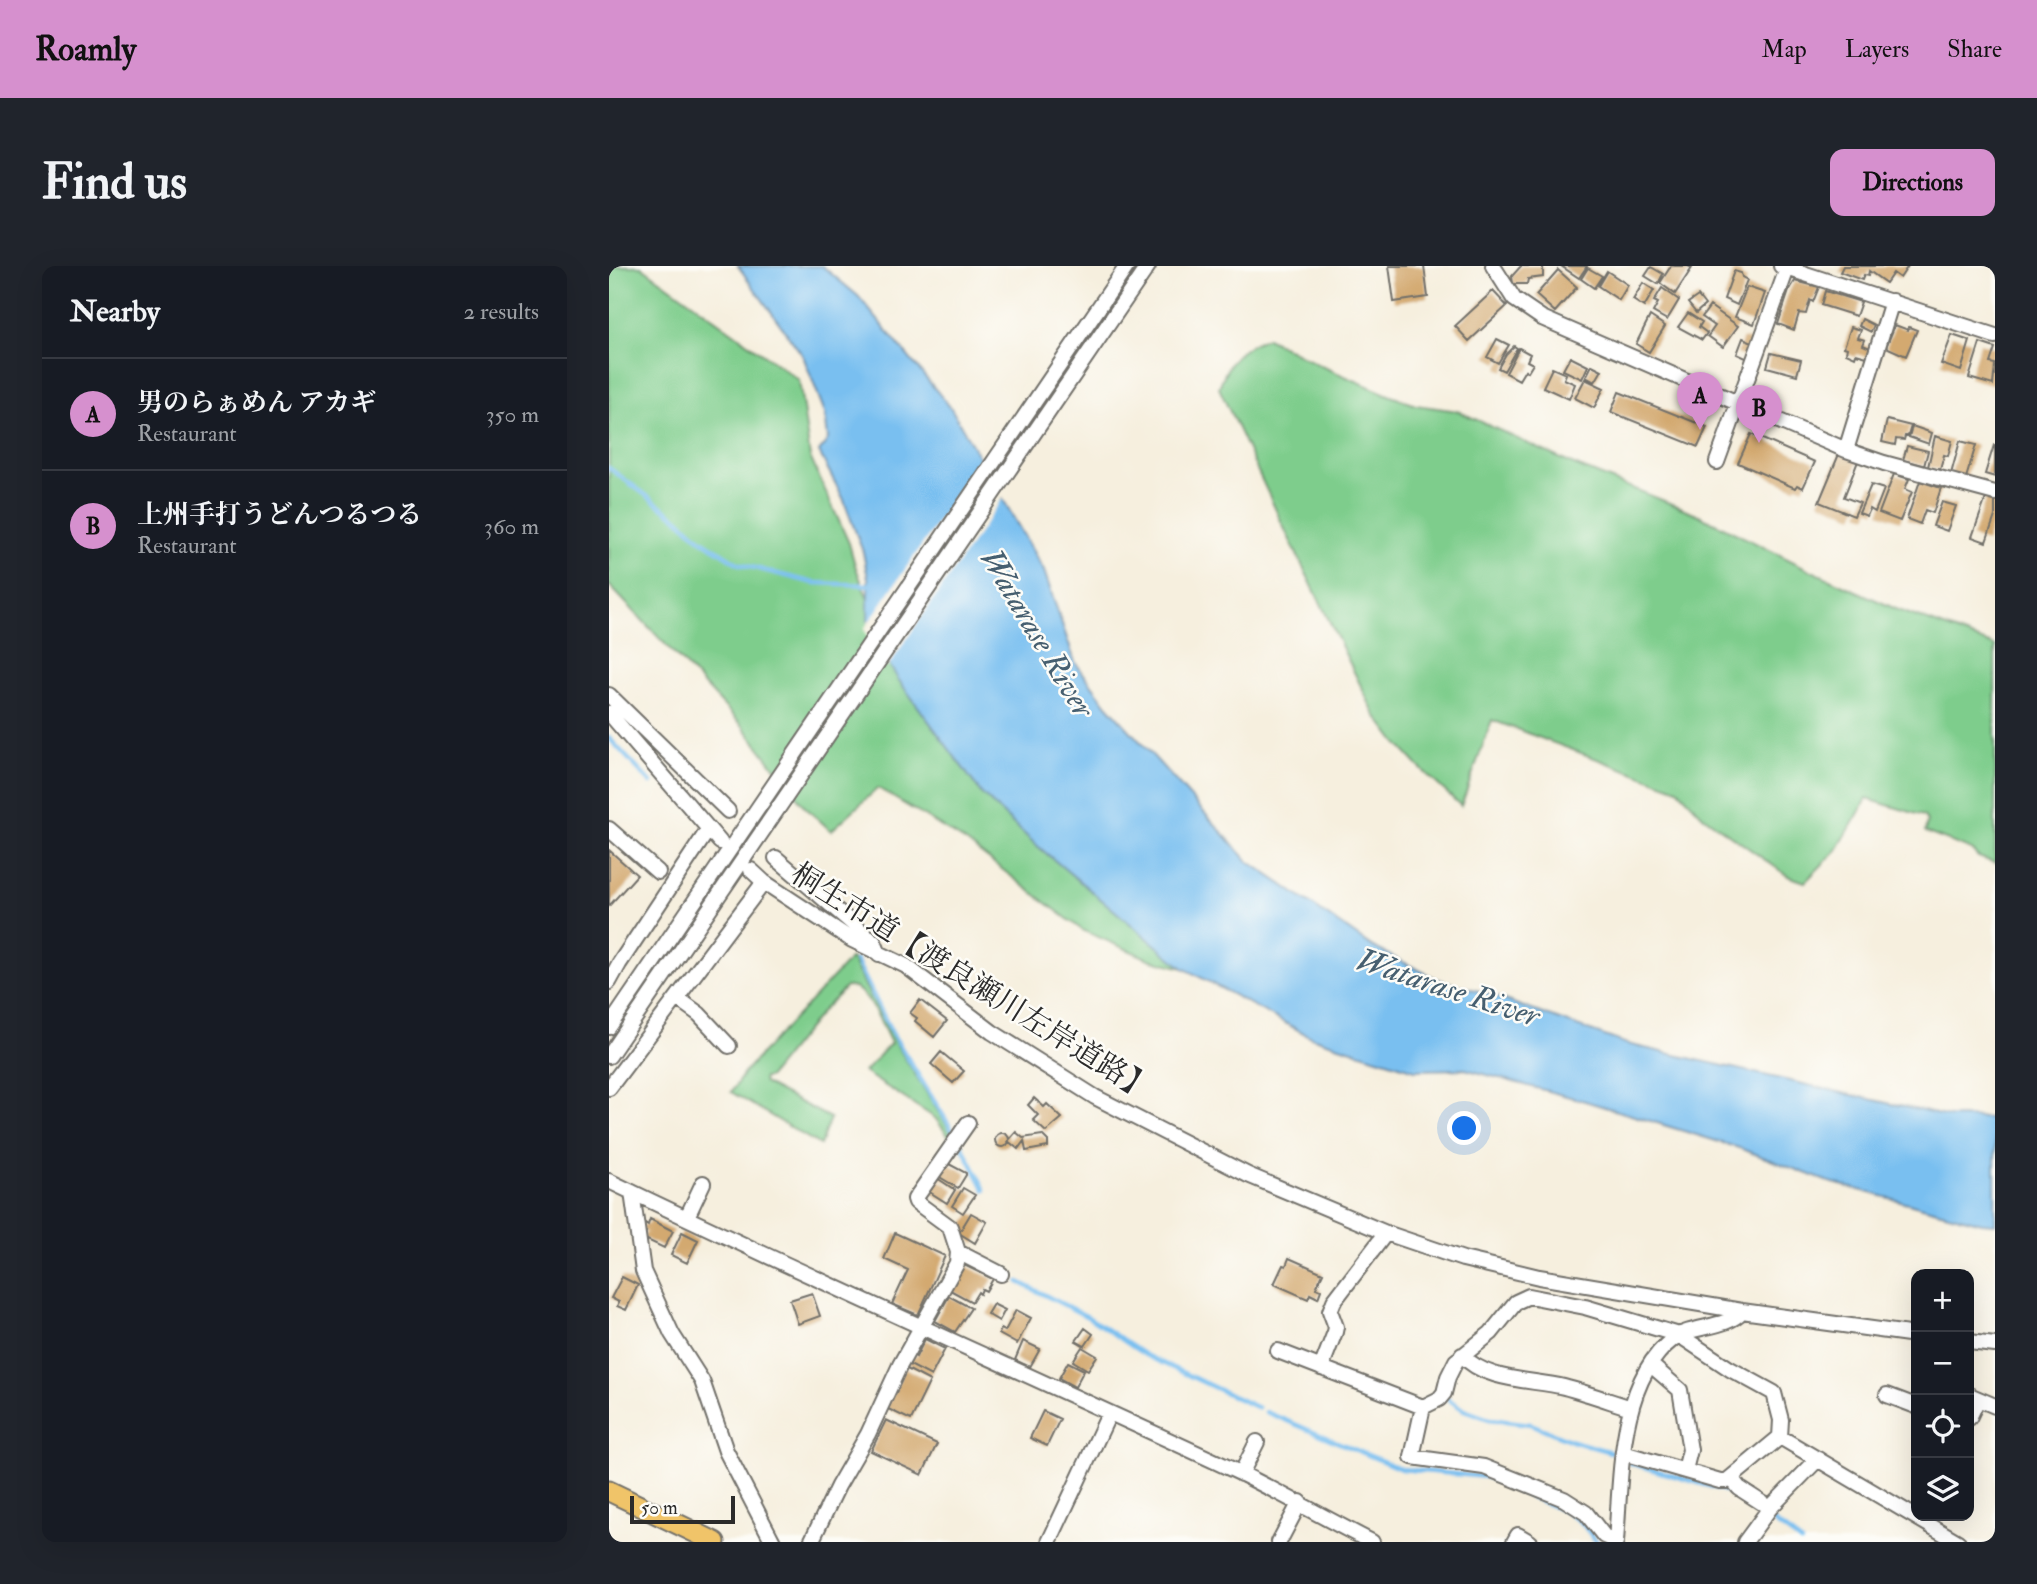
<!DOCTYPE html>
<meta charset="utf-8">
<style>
:root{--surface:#171b24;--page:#20242c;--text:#f1f3f6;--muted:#9ea1a6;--line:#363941;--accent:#d690ce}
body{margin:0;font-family:"IM FELL Double Pica","Noto Serif JP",serif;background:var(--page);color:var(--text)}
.controls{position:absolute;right:21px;bottom:21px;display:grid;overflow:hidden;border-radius:14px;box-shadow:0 7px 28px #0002}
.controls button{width:63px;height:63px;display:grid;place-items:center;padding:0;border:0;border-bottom:2px solid var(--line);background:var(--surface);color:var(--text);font:35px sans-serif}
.scale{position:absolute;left:21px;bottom:18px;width:105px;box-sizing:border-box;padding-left:7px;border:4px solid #2b2b2b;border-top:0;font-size:19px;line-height:24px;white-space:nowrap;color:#2b2b2b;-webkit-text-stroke:5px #fdfcf7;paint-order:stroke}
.you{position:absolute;left:856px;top:863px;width:24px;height:24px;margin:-18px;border:5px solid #fff;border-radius:50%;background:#1a73e8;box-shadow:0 0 0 10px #1a73e833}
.badge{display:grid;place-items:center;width:46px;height:46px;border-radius:50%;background:var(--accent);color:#111;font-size:23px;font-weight:700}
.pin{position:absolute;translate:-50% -58px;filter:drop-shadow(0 2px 4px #0008)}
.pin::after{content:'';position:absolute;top:37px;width:24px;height:21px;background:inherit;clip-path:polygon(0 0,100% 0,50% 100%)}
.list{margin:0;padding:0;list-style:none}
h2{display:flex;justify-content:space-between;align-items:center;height:91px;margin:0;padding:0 28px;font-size:30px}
h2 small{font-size:23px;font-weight:400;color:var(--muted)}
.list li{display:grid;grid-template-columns:46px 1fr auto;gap:21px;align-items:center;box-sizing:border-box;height:112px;padding:0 28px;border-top:2px solid var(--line)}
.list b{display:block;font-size:26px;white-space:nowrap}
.list p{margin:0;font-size:23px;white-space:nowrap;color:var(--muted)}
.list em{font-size:23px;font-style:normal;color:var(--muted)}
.icon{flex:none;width:38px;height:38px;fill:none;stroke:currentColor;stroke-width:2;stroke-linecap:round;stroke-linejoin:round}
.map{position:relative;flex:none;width:1386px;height:1276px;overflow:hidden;border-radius:14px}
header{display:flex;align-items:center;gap:42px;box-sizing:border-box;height:98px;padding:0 35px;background:var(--accent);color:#111}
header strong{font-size:33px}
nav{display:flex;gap:38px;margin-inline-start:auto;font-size:24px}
.intro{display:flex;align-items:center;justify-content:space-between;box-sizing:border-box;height:168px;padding:0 42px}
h1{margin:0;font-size:49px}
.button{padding:18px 32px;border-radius:14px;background:var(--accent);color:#111;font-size:24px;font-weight:700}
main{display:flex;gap:42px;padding:0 42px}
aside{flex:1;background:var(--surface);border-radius:14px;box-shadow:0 7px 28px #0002}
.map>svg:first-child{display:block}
.green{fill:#7ecd8c;stroke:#547c5c;stroke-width:2}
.water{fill:#79bff0;stroke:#52758e;stroke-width:2}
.pier{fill:#f6efde}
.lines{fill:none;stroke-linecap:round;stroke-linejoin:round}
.stream{stroke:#79bff0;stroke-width:4.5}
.building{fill:#d3a96f}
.minor-casing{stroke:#72706a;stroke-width:18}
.highway-casing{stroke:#72706a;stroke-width:23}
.minor{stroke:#fff;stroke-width:14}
.highway{stroke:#f0c469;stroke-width:19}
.labels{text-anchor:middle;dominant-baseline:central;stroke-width:5;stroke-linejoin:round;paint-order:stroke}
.street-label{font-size:30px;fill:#2b2b2b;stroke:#fdfcf7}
.water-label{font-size:32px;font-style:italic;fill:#465f70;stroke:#fdfcf7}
</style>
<header>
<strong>Roamly</strong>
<nav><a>Map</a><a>Layers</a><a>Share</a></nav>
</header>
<div class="intro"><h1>Find us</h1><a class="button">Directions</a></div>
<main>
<aside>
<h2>Nearby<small>2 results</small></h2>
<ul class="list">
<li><span class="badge">A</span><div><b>男のらぁめん アカギ</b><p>Restaurant</p></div><em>350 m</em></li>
<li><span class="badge">B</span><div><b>上州手打うどんつるつる</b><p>Restaurant</p></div><em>360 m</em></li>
</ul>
</aside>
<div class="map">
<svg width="1386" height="1276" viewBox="0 0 1386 1276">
<rect width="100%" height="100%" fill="#fdfcf7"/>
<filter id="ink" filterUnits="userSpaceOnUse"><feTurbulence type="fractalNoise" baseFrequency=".0143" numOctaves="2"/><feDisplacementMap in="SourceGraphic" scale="14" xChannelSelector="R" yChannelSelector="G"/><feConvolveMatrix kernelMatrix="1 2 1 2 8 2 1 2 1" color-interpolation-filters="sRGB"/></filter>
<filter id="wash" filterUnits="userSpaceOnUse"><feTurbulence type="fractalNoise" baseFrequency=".00686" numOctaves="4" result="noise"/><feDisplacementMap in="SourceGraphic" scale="28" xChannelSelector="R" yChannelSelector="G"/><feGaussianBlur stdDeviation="1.57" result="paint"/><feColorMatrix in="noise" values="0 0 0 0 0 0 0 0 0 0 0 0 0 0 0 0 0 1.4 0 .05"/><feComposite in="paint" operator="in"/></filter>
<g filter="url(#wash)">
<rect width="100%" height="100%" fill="#f6efde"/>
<!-- green -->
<path class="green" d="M0 0H32L190 114 201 191 240 277 246 299 289 413 373 528 425 577 574 702 540 693 473 664 357 576 269 522 222 565 195 540 133 459 0 319Z
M658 72 710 99 782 130 807 139 849 145 965 199 1088 248 1203 305 1287 343 1386 380V597L1369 591 1363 584 1316 566 1318 556 1315 550 1258 533 1228 584 1196 616 1179 610 1094 550 1069 523 883 454 852 540 810 501 787 476 765 447 678 268 610 122C619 95 631 81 658 72Z
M242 692 281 768 344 869 342 873 326 852 255 806 282 777C273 762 259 717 237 721L212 746 159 812H155L154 815 156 818 221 852 211 879 122 826 138 803Z"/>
<!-- water -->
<path class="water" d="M129 0H213L249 30 342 142 435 305 466 396 498 439 639 595 764 681 828 713 873 726 1018 778 1340 851 1386 852V958L1373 957 1217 915 1130 882 976 835 856 803 806 804 702 771 574 702 425 577 373 528 289 413 259 364V312L254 286 234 232 210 186 219 173 216 147 194 90Z"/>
<!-- pier -->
<path class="pier" d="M374 190 396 229 278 402 255 363Z"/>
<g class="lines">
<!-- stream -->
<path class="stream" d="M0 202 68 252 91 273 130 298 205 317 262 319
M0 472 42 517
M247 694 283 767 345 867
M351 876 376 924
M410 1016 479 1051 536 1089 649 1142
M839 1133 855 1144 880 1153 922 1158 963 1175 1002 1186
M657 1146 792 1203 878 1211 957 1246 972 1256 988 1276
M1021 1197 1128 1228 1148 1243
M1162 1254 1192 1276"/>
</g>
<g id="blocks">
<!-- building -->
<path class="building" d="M780 0H815L819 31 785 36Z
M912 0H934V11L919 13 918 18H904L903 10Z
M952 0H978L970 12Z
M1062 0H1079L1083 2 1066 28 1051 17Z
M1234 0H1299L1291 12 1284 7 1277 17 1260 5 1259 10 1255 9 1253 14 1231 6Z
M1042 1 1054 8 1049 18 1036 10Z
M979 2 993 10 985 22 972 13Z
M949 4 968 21 946 46 927 29Z
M998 5 1019 19 1010 34 989 20Z
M1125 5 1132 7 1133 11 1138 14 1128 39 1115 33Z
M1186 15 1210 21 1204 36 1201 34 1197 48 1190 47 1185 64 1169 58 1180 25Z
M1034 17 1045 24 1035 41 1024 34Z
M1138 21 1156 27 1145 58 1126 51Z
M1053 22 1070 34 1058 54 1044 46 1049 37 1045 35Z
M884 25 898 40 860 75 846 60Z
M1216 25 1252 36 1247 50 1212 39Z
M1089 30 1096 39 1087 47 1079 37Z
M1101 40 1129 60 1114 81 1099 70 1106 60 1093 51Z
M1079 47 1093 56 1090 61 1098 67 1093 74 1069 61Z
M1041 50 1056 60 1040 86 1027 78Z
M1253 53 1265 59 1262 66 1250 60Z
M1286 59 1299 64 1300 61 1308 64 1297 90 1277 81Z
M1242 61 1252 64 1249 72 1256 74 1254 79 1261 82 1258 91 1247 88 1246 91 1237 87 1238 82 1235 81Z
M1343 69 1361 75 1352 105 1332 98Z
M1134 72 1146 77 1139 93 1128 88Z
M888 73 900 79 889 97 878 91Z
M1371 77 1386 82 1381 97 1386 98 1384 119 1360 112Z
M905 80 908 82 895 105 889 102 897 88Z
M910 82 921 88 918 95 924 98 919 106 916 104 910 114 897 107Z
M1162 87 1192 94 1188 109 1158 101Z
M961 91 979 100 973 113 954 104Z
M983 99 993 104 986 116 977 111Z
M943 102 957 108 955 113 966 118 960 133 934 121Z
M976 113 995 122 985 142 966 132Z
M1010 126 1098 161 1089 181 1002 146Z
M1278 154 1302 160 1299 170H1296L1295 174 1287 173 1286 179 1273 176Z
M1303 160 1323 167 1320 178 1300 171Z
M1142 168 1206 196 1194 222 1188 219 1186 222 1129 197Z
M1326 170 1343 175 1339 190 1335 189 1331 204 1319 201Z
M1351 175 1367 179 1357 212 1342 208Z
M1385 179H1386V211L1376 208Z
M1298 180 1319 185 1315 200 1294 194Z
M1230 188 1249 195 1235 231 1251 237 1245 250 1210 236Z
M1285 208 1300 213 1296 223 1303 226 1291 255 1270 247Z
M1311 215 1332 222 1324 247 1316 244 1311 258 1298 253Z
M1262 219 1275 223 1266 246 1261 243 1258 250 1250 247Z
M1377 232 1386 235V250L1377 276 1363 271Z
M1333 236 1347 240 1338 265 1324 260Z
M0 584 28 609 0 640Z
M311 734 338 755 325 771 306 755 308 752 301 747Z
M332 786 355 805 344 817 322 798Z
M425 832 435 841 438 838 453 852 437 866 424 854 429 849 419 839Z
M407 866 414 872 433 869 439 875V881L417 885 415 875 409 883 399 875Z
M386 874a7 7 0 1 1 14 0a7 7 0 1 1-14 0Z
M338 897 357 907V909L349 922 329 910Z
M328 912 346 924 338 937 319 925Z
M354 922 366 929 354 947 343 940Z
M362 947 378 956 366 977 350 967Z
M41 953 64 965 55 982 34 972 37 966 32 964 36 957 39 959Z
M73 966 89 974 78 997 62 989Z
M286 967 336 990 309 1049 283 1038 299 1004 275 993Z
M680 992 714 1007 707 1022 712 1024 709 1032 701 1028 699 1033 665 1018 674 999 677 1000Z
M355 999 384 1013 377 1025 373 1023 371 1028 369 1026 363 1036 341 1024Z
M13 1011 29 1019 17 1044 8 1040 10 1036 2 1032Z
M203 1027 211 1050 189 1058 181 1034Z
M340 1030 362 1042 346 1066 326 1055Z
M384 1038 396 1044 390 1055 378 1048Z
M407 1044 422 1052 408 1078 390 1068 392 1063 396 1065Z
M476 1062 484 1068 476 1080 467 1075Z
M316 1073 336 1083 322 1110 299 1098 304 1089 307 1091Z
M414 1075 431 1083 421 1101 406 1094Z
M473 1081 488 1090 479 1104 464 1095Z
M459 1096 475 1104 466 1121 450 1112Z
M296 1102 321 1115 302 1154 277 1142Z
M434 1145 451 1153 438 1180 421 1172Z
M277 1154 328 1178 313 1209 262 1185Z"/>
</g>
</g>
<g filter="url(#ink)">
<use href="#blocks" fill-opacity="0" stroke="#72706a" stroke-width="2"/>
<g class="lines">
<!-- minor casing -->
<g class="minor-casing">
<path id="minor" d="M884 0 905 33 933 52 1237 184 1275 197 1386 227
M1172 0 1386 70
M1237 184 1283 35
M1108 196 1179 0
M0 429 119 545
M0 447 111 576
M0 563 49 606
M167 592 265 676 270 688
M142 604 155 616 243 674 297 700 383 766 486 831 639 909 777 967 854 993 930 1011 1133 1045 1307 1069
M0 716 10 698 99 564
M68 732 90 748 120 780
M0 761 518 0
M0 790 539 0
M0 822 155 616
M0 915C209 1016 421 1109 631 1207 676 1229 719 1254 763 1276
M23 926 34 1005 63 1068 93 1115 117 1185 164 1276
M78 951 94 917
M349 986 392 1008
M1360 1076 1386 1079
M669 1085 814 1141 830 1133 835 1127 839 1111 847 1095 882 1067 907 1036 920 1030 976 1041 1070 1069 1121 1103 1165 1127 1172 1154 1171 1171
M853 1089C877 1116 923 1113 955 1121 978 1127 1000 1135 1022 1142
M1042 1099 1071 1124 1081 1184 1076 1204
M712 1102 726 1066 727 1061 721 1045 725 1035 777 967
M1278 1129 1307 1140
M1360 1129 1386 1140
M814 1141 803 1191 875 1201 955 1233 977 1247 995 1270 1007 1275
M1360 1152 1369 1133
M1014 1187 1111 1215H1118L1171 1171 1349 1276
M632 1208 648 1176
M1123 1213 1130 1222 1161 1242
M202 1276 229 1220 259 1168 291 1099 348 997 349 986 341 961 307 936 306 933 359 857
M440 1276 500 1148
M670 1276 691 1236
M905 1276 909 1269 921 1276
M1007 1276C1012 1214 1009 1115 1064 1073 1084 1058 1116 1064 1133 1045
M1136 1276 1161 1242 1209 1193"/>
</g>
<!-- highway casing -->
<g class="highway-casing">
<path id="highway" d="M0 1225 106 1276"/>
</g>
<!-- minor -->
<use href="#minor" class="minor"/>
<!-- highway -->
<use href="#highway" class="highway"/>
</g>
</g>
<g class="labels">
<!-- street labels -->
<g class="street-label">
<text transform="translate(363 716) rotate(32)">桐生市道【渡良瀬川左岸道路】</text>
</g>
<!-- water labels -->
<g class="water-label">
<text transform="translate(428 367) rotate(59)">Watarase River</text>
<text transform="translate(839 722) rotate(18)">Watarase River</text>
</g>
</g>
</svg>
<div class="controls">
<button>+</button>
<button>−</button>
<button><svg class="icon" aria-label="locate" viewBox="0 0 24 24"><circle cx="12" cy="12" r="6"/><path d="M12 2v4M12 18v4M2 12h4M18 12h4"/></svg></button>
<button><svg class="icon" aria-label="layers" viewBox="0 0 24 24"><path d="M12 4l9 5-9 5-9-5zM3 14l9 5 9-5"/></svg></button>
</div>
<div class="scale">50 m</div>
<div class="you"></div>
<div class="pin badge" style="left:1091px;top:164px">A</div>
<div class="pin badge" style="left:1150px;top:177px">B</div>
</div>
</main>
